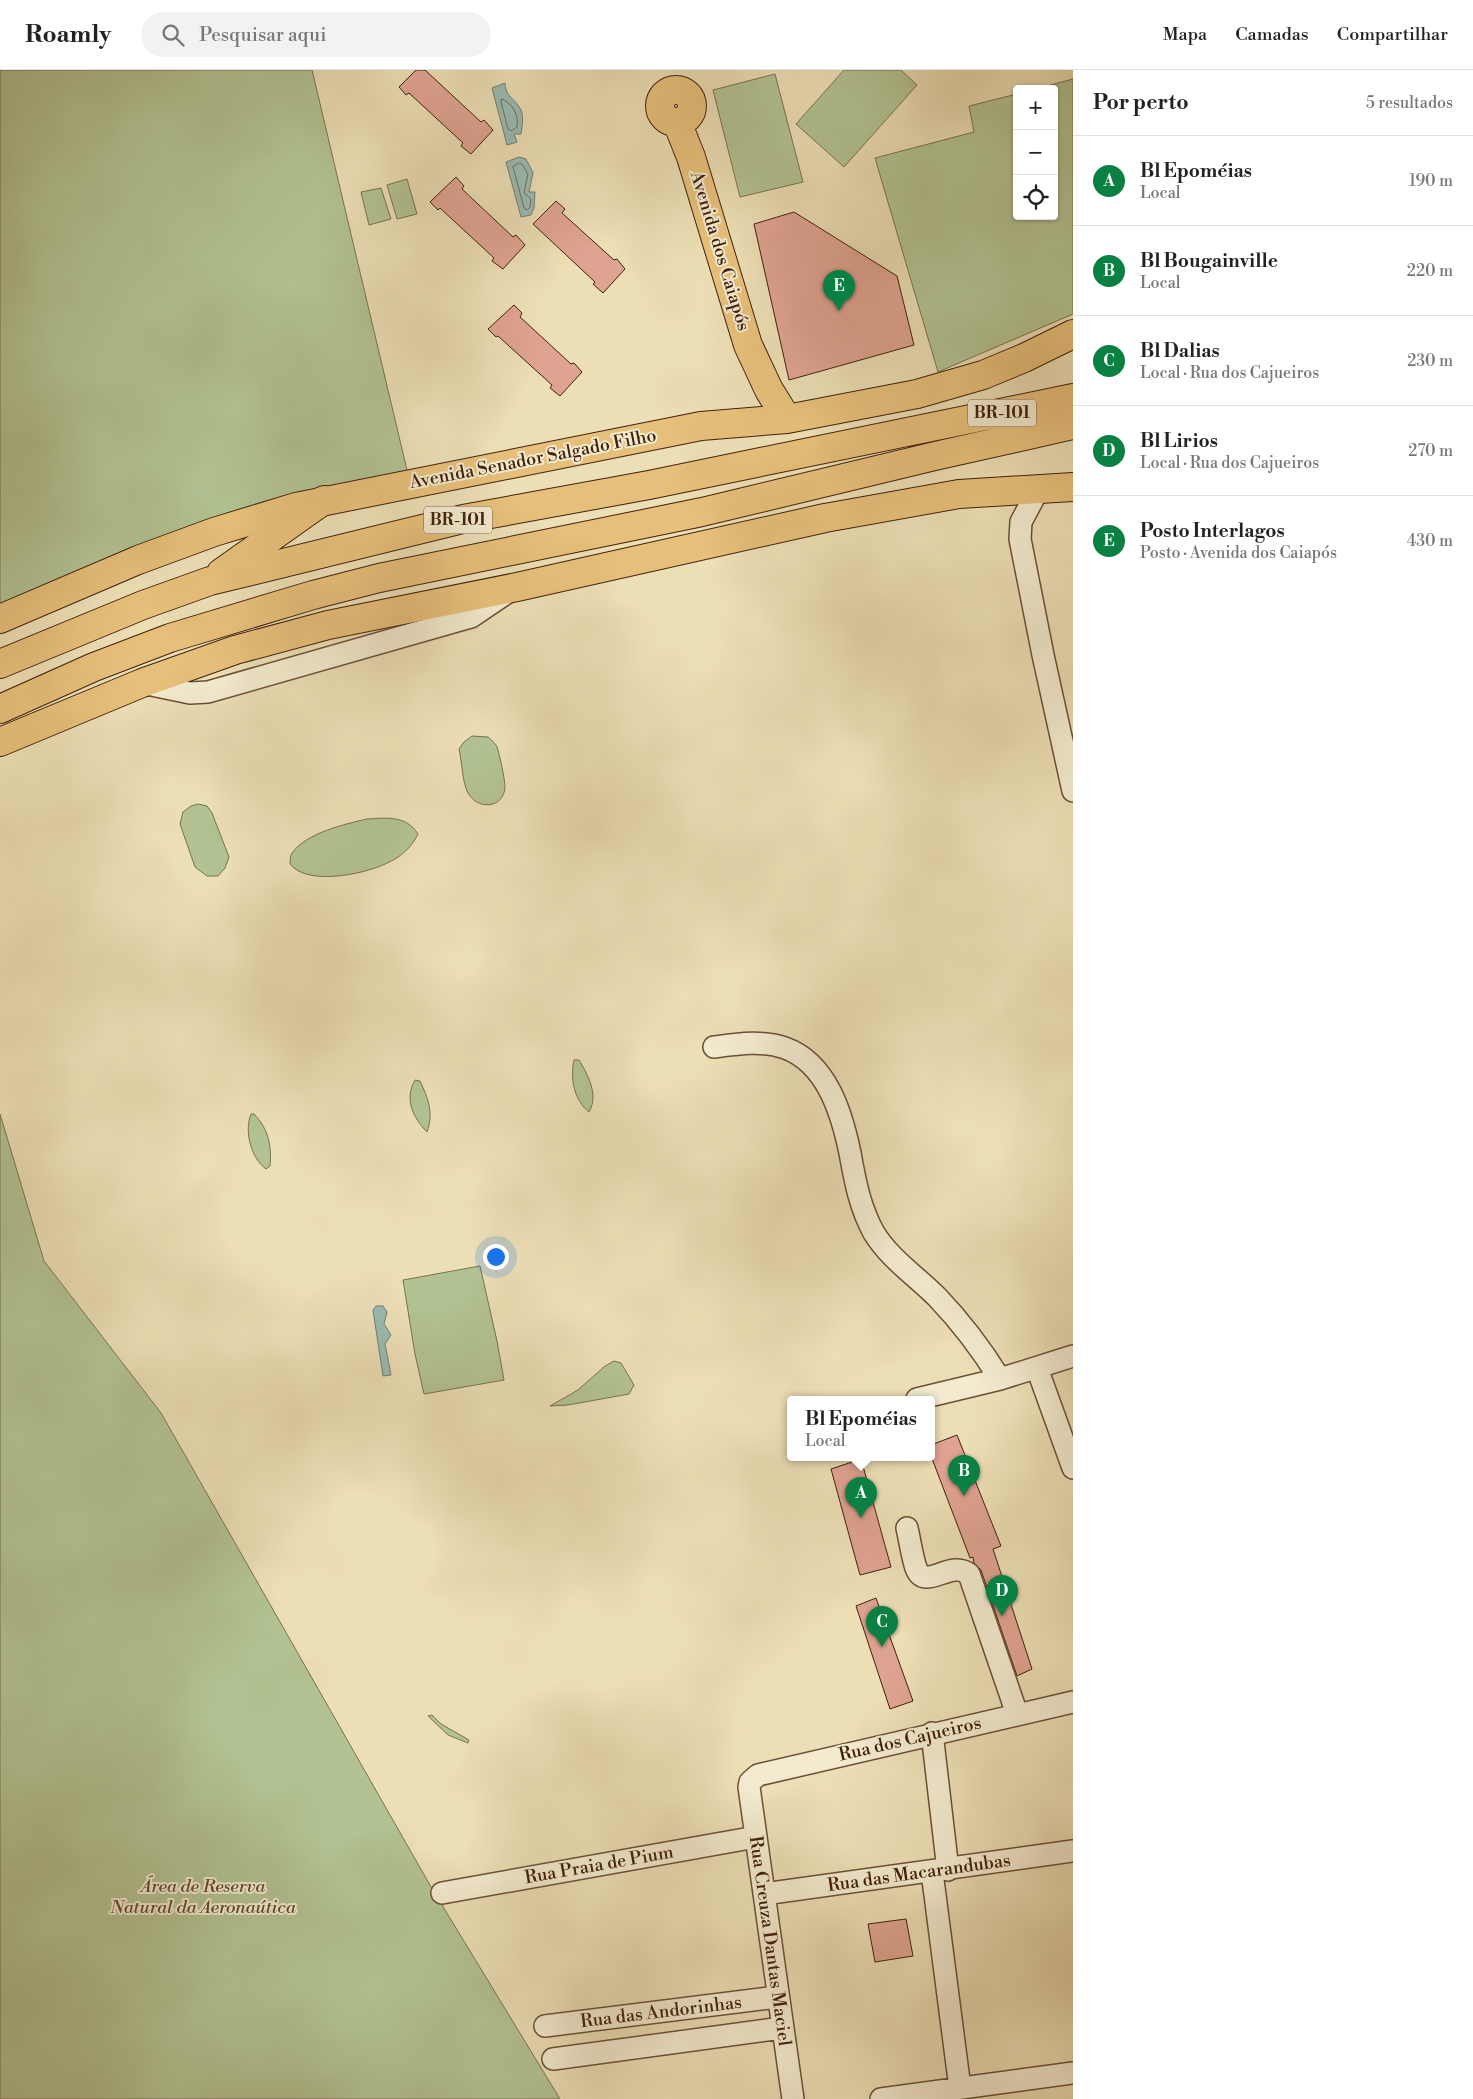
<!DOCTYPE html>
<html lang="pt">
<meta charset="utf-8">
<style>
:root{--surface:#fff;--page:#f2f2f2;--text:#222;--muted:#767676;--line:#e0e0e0;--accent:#0b8043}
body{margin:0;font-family:"Libre Bodoni",serif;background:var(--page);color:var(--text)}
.controls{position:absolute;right:15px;top:15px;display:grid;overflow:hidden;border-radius:5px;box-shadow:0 1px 4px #0004}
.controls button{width:45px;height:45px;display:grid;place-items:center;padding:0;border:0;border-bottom:1px solid var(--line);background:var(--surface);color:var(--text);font:25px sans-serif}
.you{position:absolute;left:495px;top:1186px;width:18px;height:18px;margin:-12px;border:4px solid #fff;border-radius:50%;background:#1a73e8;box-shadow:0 0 0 8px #1a73e833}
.badge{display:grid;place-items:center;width:32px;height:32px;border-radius:50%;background:var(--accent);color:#fff;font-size:16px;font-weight:700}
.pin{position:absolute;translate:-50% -41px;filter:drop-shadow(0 1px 2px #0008)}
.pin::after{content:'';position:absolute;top:26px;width:18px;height:15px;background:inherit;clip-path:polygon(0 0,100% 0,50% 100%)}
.popup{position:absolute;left:787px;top:1326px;width:148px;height:65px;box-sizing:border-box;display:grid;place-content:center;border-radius:5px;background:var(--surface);filter:drop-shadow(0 1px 4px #0005);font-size:16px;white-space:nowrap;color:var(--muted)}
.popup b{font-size:19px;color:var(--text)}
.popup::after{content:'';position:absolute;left:50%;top:100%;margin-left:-10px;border:10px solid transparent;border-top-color:var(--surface)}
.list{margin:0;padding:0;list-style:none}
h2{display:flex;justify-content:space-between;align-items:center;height:65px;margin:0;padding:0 20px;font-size:21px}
h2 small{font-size:16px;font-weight:400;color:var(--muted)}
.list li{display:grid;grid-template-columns:32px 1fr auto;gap:15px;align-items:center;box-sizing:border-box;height:90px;padding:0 20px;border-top:1px solid var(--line)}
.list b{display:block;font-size:19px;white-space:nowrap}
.list p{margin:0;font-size:16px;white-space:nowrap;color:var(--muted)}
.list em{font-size:16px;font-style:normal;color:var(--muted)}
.icon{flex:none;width:28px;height:28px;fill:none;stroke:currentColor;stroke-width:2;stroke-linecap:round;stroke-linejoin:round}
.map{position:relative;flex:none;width:1073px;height:2029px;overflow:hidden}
header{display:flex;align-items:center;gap:30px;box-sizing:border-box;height:70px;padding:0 25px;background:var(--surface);border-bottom:1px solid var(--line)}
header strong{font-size:24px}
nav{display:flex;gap:28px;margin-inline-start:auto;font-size:18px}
.search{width:350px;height:45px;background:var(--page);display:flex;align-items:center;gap:12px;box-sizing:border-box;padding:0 18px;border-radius:28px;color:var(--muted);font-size:19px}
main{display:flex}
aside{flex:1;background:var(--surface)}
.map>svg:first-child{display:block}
.green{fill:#b2c292;stroke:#79724e}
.water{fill:#9abbb4;stroke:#767d70}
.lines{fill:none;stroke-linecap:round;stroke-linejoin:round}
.shore{stroke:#6d6e60;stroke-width:1}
.building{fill:#dfa391;stroke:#40210b}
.minor-casing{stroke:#6b5036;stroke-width:24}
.major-casing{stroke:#40210b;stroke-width:30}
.highway-casing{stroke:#40210b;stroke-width:30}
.minor{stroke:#f3eacf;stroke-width:21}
.major{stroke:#e6bf7a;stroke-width:28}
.highway{stroke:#e6bf7a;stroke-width:28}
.labels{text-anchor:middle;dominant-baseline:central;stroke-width:4;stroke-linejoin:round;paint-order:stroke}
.shield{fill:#f3eacf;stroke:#765d46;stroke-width:1}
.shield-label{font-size:16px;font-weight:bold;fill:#40210b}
.street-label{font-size:18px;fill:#40210b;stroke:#f3eacf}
.park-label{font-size:18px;font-style:italic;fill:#5c492d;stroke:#f3eacf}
</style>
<header>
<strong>Roamly</strong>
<div class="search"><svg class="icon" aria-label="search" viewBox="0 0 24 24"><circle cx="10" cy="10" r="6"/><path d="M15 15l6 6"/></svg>Pesquisar aqui</div>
<nav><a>Mapa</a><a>Camadas</a><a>Compartilhar</a></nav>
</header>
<main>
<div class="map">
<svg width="1073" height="2029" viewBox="0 0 1073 2029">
<rect width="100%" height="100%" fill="#ecdeb5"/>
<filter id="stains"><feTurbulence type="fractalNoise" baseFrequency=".004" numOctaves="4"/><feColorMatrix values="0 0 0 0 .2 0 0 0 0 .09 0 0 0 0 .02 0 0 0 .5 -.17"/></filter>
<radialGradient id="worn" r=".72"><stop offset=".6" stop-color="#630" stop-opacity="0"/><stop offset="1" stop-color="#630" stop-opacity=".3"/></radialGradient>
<!-- green -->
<path class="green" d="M0 0H312L412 421 136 494 0 540Z
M844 0H901L917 15 844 97 796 54Z
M775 4 803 112 740 127 713 20Z
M1073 9V244L938 302 875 88 974 62 969 36 1017 24V146H1054V19H1036Z
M407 109 417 144 397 149 387 115Z
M381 118 391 149 369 155 361 122Z
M472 666 488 667C490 669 494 672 496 675 499 680 505 710 505 717 504 739 476 741 467 721 462 709 462 692 459 679L464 672Z
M198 734 207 736 212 743 229 787 225 798 218 806H207L195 797 180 754 183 742 191 736Z
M367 749C387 748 406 745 418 764 413 774 407 781 398 787 376 803 308 818 290 794 290 791 290 786 292 783 306 763 345 754 367 749Z
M574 990H579C588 1005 599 1025 589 1042 574 1030 570 1009 574 990Z
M415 1010 420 1011C428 1028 434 1043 427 1062 413 1048 404 1029 415 1010Z
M0 1044 44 1191 161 1343 431 1817 560 2029H0Z
M251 1044H254C268 1058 272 1076 270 1096L266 1099C251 1088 244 1061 251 1044Z
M480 1196 497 1271 504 1310 424 1324 415 1284 403 1210Z
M614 1291 621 1293 634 1315 629 1324 568 1335 550 1336 578 1320 605 1296Z
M432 1645 441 1654 469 1670 468 1673 448 1665 428 1646Z"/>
<!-- water -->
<path class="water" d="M505 13C505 27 516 29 521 40 524 48 522 56 521 64H514L517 72 507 75 492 18Z
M519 87 526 89 533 103 529 122H535L534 138 531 145 521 147 506 92Z
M376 1236H383L387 1242 384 1254 391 1265 385 1274 391 1305 383 1306 373 1240Z"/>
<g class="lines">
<!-- shore -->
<path class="shore" d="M502 29C513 34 519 45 517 57L511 61 508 59 501 32Z
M519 93 522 94 528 104 524 123 531 129 530 137 527 140 524 138 513 97Z"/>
</g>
<!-- building -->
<path class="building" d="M416 0H425L481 52 484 50 493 60 471 84 461 76 463 73 409 23 406 25 399 17Z
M456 107 464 116 462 119 513 167 516 165 525 175 503 199 492 191 494 188 440 138 438 140 430 132Z
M556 131 565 139 562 143 614 190 617 189 625 199 603 223 593 214 595 212 533 154Z
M794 142 897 206 914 275 789 310 754 154Z
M514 235 522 243 520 247 571 294 574 293 582 302 560 326 550 318 552 315 498 266 496 267 488 259Z
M957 1365 1001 1476 993 1479 1032 1599 1017 1606 981 1500 974 1493 973 1487 970 1488 931 1386V1375Z
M861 1389 891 1497 860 1505 831 1399Z
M876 1528 913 1631 890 1639 856 1536Z
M906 1849 913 1886 875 1892 868 1854Z"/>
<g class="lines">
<!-- minor casing -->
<g class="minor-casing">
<path id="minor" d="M1039 418 1021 452 1020 469 1043 585 1073 721
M142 613 190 623 208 622 471 547 508 522
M714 977C737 974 763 970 785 978 827 993 842 1044 850 1083 855 1111 860 1138 874 1163 890 1189 916 1206 937 1227 961 1252 982 1280 1000 1309
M1037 1298 1073 1398
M917 1329 1000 1309 1073 1286
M907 1458C910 1471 912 1486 916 1498 925 1522 950 1489 969 1504L1017 1644
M932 1663 948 1800
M932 1802 960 2018
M442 1823 756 1767
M764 1824 1073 1781
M545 1956 777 1927
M553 1989 782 1958
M793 2029 749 1717 750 1712 758 1705 1073 1632
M881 2029 1073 2003"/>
</g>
<!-- major casing -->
<g class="major-casing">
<path id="major" d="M660 36a16 16 0 1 1 32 0a16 16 0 1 1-32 0Z
M677 52 691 87 748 275 769 320 787 349
M0 549 138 490 214 462 296 437 701 356 787 349 917 324 983 305 1024 288 1073 264
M0 672 142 613 235 580 328 555 517 517 825 448 959 424 1073 417"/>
</g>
<!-- highway casing -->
<g class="highway-casing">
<path id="highway" d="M221 503 324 430
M0 594 143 535 210 511 463 449 649 415 1073 328
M0 639 94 597 170 568 313 525 379 508 702 442 935 386 1073 355"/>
</g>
<!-- minor -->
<use href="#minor" class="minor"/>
<!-- major -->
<use href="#major" class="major"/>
<!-- highway -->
<use href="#highway" class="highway"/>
</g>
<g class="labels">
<!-- shield labels -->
<g class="shield">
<rect x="968" y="329.5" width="68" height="27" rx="4"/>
<rect x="424" y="436.5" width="68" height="27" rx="4"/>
</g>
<g class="shield-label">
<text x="1002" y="343">BR-101</text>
<text x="458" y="450">BR-101</text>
</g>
<!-- street labels -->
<g class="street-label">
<text transform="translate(720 181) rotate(73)">Avenida dos Caiapós</text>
<text transform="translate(533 389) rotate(-11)">Avenida Senador Salgado Filho</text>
<text transform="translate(910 1669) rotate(-13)">Rua dos Cajueiros</text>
<text transform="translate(599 1795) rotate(-10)">Rua Praia de Pium</text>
<text transform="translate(919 1803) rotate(-8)">Rua das Macarandubas</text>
<text transform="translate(770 1871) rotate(82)">Rua Creuza Dantas Maciel</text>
<text transform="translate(661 1942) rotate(-7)">Rua das Andorinhas</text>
</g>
<!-- park labels -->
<g class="park-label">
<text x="203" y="1816">Área de Reserva<tspan x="203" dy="21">Natural da Aeronaútica</tspan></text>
</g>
</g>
<rect width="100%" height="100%" filter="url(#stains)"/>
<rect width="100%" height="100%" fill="url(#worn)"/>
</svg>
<div class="controls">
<button>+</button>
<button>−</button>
<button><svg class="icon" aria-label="locate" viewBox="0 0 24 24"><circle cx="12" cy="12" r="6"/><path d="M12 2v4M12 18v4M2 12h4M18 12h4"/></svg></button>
</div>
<div class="you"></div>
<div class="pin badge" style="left:861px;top:1448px">A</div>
<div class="popup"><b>Bl Epoméias</b>Local</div>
<div class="pin badge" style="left:964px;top:1426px">B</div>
<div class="pin badge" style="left:882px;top:1577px">C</div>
<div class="pin badge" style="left:1002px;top:1546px">D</div>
<div class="pin badge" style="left:839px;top:241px">E</div>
</div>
<aside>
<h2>Por perto<small>5 resultados</small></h2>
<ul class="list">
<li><span class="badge">A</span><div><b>Bl Epoméias</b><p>Local</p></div><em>190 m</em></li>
<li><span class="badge">B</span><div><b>Bl Bougainville</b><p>Local</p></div><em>220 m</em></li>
<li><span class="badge">C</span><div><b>Bl Dalias</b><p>Local · Rua dos Cajueiros</p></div><em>230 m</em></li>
<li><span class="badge">D</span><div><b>Bl Lirios</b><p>Local · Rua dos Cajueiros</p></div><em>270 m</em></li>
<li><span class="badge">E</span><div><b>Posto Interlagos</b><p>Posto · Avenida dos Caiapós</p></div><em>430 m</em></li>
</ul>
</aside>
</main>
